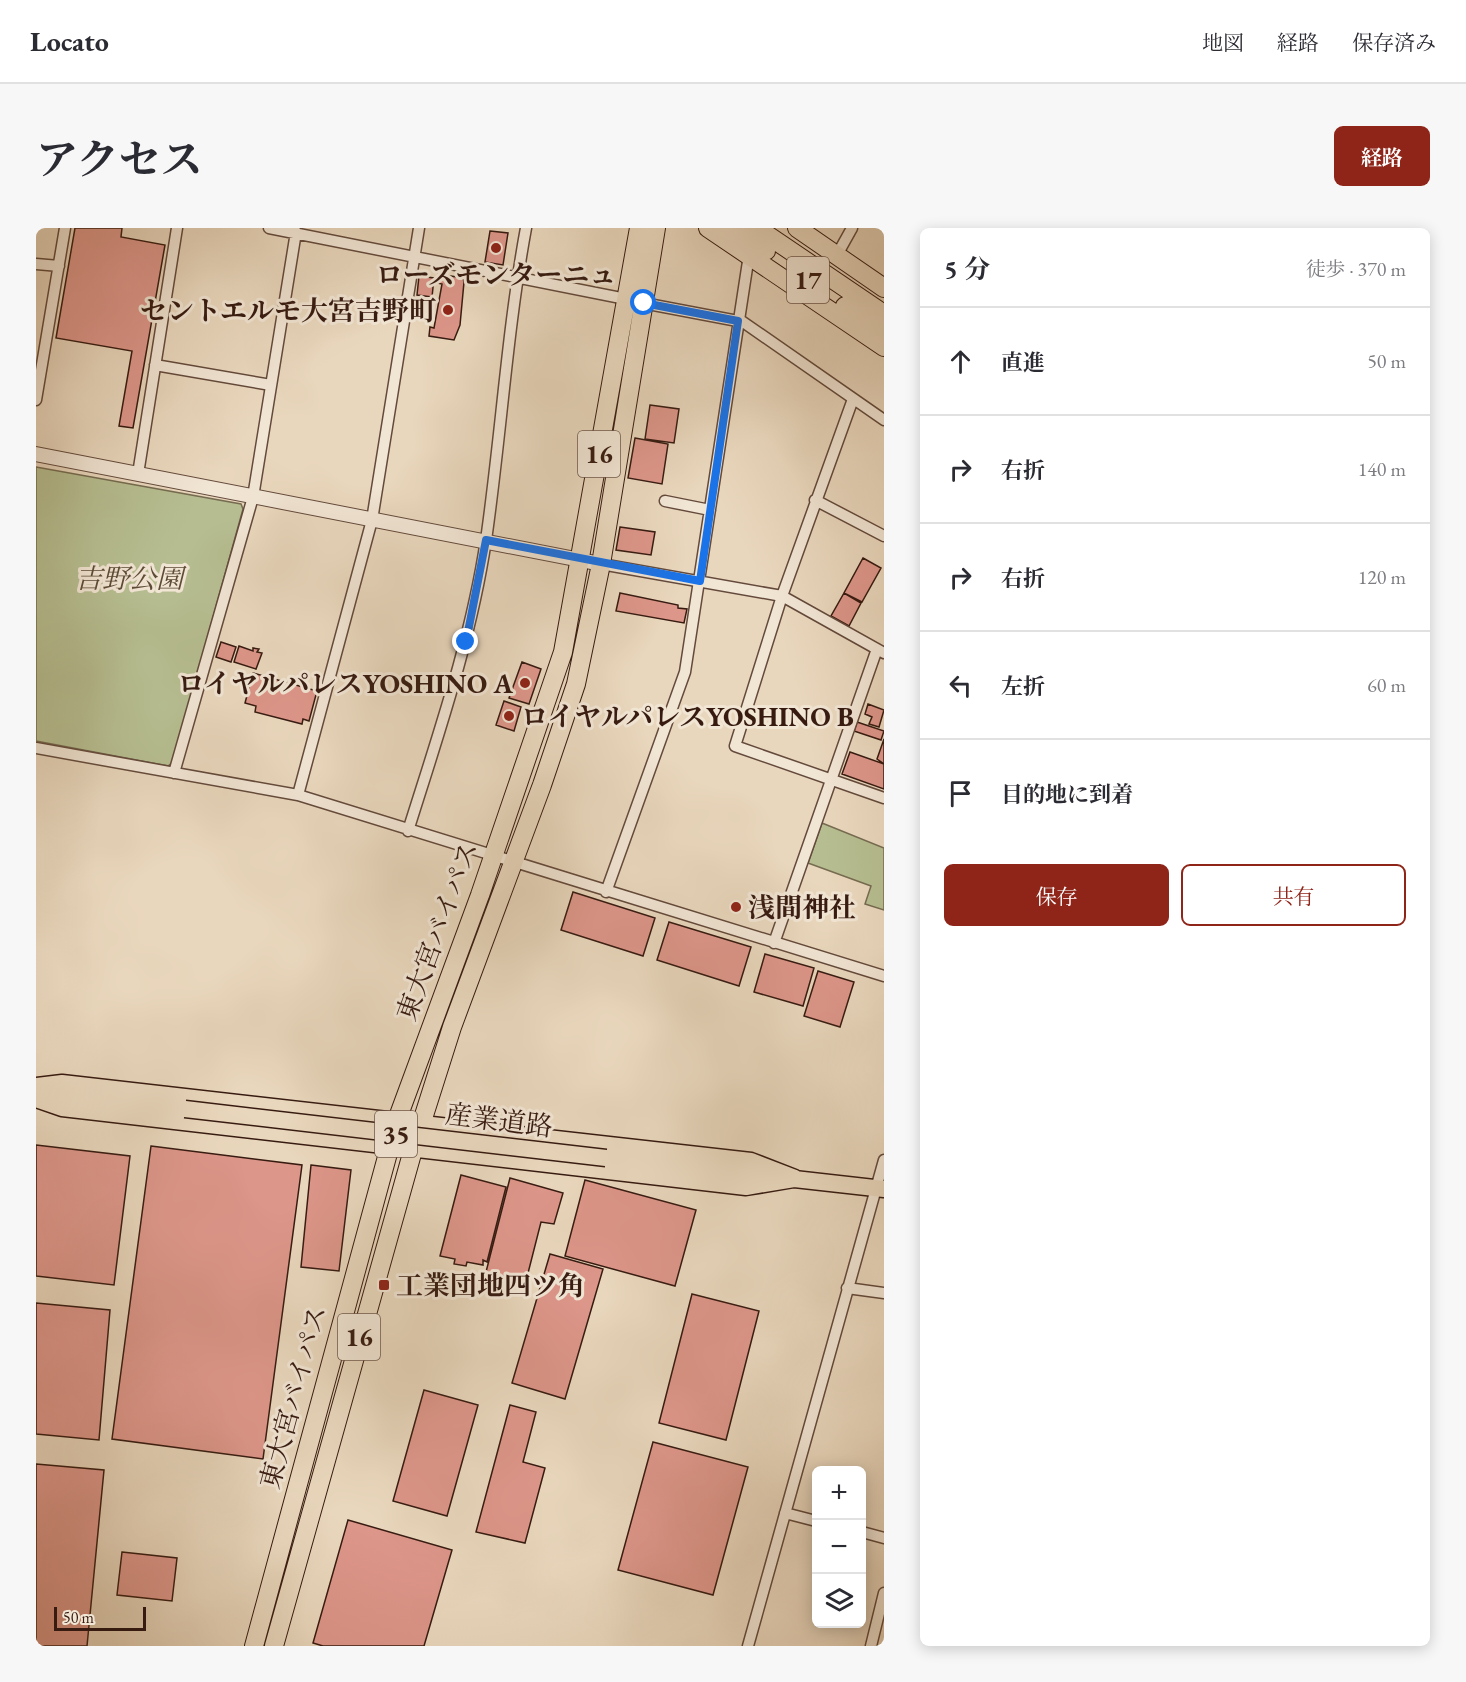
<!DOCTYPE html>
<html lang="ja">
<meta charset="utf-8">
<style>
:root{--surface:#fff;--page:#f7f7f7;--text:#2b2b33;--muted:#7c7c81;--line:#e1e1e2;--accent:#8f2418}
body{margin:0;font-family:"EB Garamond","Noto Serif JP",serif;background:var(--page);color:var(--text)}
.controls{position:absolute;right:18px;bottom:18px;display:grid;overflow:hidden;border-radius:9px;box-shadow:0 3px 15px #0003}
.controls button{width:54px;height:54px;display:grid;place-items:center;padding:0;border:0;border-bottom:2px solid var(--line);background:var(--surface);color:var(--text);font:30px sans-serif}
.scale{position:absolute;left:18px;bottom:15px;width:92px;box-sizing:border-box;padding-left:6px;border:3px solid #371b11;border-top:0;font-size:16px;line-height:21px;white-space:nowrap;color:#371b11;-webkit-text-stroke:4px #f1e5d4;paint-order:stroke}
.stop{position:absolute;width:18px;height:18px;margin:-14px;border:4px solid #1a73e8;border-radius:50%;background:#fff}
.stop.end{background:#1a73e8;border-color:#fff;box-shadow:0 2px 6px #0008}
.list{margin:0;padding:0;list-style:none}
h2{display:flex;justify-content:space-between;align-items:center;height:78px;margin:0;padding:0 24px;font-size:26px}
h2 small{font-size:20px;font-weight:400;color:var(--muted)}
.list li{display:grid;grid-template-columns:39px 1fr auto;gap:18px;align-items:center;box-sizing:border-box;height:108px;padding:0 24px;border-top:2px solid var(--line)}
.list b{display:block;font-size:22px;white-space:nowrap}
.list em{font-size:20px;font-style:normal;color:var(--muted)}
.actions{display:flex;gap:12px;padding:18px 24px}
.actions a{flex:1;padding:14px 0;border:2px solid var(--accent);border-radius:9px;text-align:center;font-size:21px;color:var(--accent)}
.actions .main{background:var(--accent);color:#fff}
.icon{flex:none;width:33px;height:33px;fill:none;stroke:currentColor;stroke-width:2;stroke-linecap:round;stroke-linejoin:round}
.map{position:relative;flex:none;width:848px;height:1418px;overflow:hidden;border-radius:9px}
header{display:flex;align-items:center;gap:36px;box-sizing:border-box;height:84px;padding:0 30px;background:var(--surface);border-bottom:2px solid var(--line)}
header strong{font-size:28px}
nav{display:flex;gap:33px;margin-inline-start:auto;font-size:21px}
.intro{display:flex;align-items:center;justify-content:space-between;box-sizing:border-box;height:144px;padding:0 36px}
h1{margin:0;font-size:42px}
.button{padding:15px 27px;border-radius:9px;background:var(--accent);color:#fff;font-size:21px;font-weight:700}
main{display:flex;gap:36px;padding:0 36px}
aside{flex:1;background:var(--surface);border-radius:9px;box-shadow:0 3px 15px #0003}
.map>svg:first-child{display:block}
.green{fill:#b6be91;stroke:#766c51;stroke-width:1.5}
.building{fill:#dd968a;stroke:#371b11;stroke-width:1.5}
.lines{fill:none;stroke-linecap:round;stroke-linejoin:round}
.minor-casing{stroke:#644a3c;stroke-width:13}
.tertiary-casing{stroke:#644a3c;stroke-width:16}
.primary-casing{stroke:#371b11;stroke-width:19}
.trunk-casing{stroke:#371b11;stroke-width:20}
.minor{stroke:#f1e5d4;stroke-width:10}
.tertiary{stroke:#f1e5d4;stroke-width:14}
.primary{stroke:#e9d7bd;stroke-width:16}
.trunk{stroke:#e9d7bd;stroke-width:18}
.primary-bridge-casing{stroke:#371b11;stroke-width:19;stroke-linecap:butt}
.primary-bridge{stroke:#e9d7bd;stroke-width:16}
.route{stroke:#1a73e8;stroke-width:8}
.poi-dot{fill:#8f2418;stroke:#f1e5d4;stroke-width:2}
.labels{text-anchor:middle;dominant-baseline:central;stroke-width:6;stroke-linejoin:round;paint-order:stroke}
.shield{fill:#f1e5d4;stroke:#6f584c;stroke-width:1.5}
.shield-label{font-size:26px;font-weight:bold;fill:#371b11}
.poi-label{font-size:27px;font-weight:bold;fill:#371b11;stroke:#f1e5d4;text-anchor:start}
.park-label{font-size:27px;font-style:italic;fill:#5d4c37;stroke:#f1e5d4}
.street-label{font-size:27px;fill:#371b11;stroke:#f1e5d4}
</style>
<header>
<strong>Locato</strong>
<nav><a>地図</a><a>経路</a><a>保存済み</a></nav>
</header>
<div class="intro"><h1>アクセス</h1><a class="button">経路</a></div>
<main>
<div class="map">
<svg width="848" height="1418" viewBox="0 0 848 1418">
<rect width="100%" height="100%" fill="#e9d7bd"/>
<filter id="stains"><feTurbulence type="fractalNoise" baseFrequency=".00333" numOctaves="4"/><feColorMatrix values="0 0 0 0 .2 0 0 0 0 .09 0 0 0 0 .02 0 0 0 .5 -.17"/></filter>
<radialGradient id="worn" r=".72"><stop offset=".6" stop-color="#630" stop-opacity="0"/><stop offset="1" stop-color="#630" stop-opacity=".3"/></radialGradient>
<!-- green -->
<path class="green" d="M0 239 205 276 207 281 137 534 132 538 0 513Z
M786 595 848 620V682L829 676 835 658 772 635Z"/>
<!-- building -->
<path class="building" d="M39 0H86L85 9 129 17 97 200 83 198 96 123 20 110Z
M454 3 472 5 467 37 449 34Z
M402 46 427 50 428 54 424 97 418 112 393 108 394 99 398 100 406 56 401 55Z
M383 48 398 50 396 69 381 67Z
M614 177 643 181 638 215 609 211Z
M599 210 632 216 626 256 592 250Z
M584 299 619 304 615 327 580 322Z
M827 330 845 340 826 374 808 365Z
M584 365 642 377V380L651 381 648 395 580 383Z
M808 365 825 375 813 398 795 388Z
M185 414 200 419 195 434 180 429Z
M203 418 217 423V420L223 421 221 424 226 425 220 441 198 434Z
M486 434 505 441 493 476 473 470Z
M217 445 281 463 273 493 267 491 266 496 219 484 220 478 209 475Z
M468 473 485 479 478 503 460 497Z
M832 476 848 482 843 499 833 496 836 489 829 486Z
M821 494 848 503 845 512 818 503Z
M848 511V536L841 531Z
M814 524 848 536V561L806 546Z
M537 664 619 690 607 728 525 702Z
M633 694 715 719 703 758 621 732Z
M729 726 778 740 767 778 718 764Z
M782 743 818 754 804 799 768 788Z
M0 917 94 928 78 1057 0 1048Z
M115 918 266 937 227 1231 76 1211Z
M275 937 315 942 303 1043 265 1039Z
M425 947 470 959 451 1034 447 1032V1037L431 1034 430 1038 418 1036 419 1031 404 1028Z
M474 950 527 965 518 996 505 994 490 1053 450 1044Z
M549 952 660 982 639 1058 529 1028Z
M514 1026 567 1041 529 1171 476 1155Z
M656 1066 723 1083 690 1212 623 1195Z
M0 1075 74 1082 63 1212 0 1206Z
M388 1162 442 1177 411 1288 357 1273Z
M474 1177 500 1184 487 1234 509 1240 489 1315 440 1304Z
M617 1214 712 1239 677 1367 582 1342Z
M0 1236 68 1242 51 1418H0Z
M312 1292 416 1322 388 1418H287L277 1415Z
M86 1324 141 1330 136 1373 81 1367Z"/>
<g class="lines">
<!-- minor casing -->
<g class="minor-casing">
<path id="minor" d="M233 0 590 71
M801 27 816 0
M0 36 23 38
M607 75 707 94 848 192
M119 137 235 157
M817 171 746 368 699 518 848 570
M0 172 29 0
M102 246 141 0
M779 272 848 308
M629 273 674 282
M565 336 746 368 848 425
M0 520 262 567 848 748
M138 545 217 269 260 4
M262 567 336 292 383 0
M372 603C402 507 435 412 450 312 465 208 471 103 490 0
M570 664 649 444 713 27
M738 715 841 421
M811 1060 848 1065
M749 1285 780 1293
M826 1304 848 1310
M712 1418 848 932
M835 1418 848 1365"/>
</g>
<!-- tertiary casing -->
<g class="tertiary-casing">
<path id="tertiary" d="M0 226 565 336"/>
</g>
<!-- primary casing -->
<g class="primary-casing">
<path id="primary" d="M0 858 26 855 715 933 759 950
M4 865 149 881
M0 871 26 880 710 959 758 951
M570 930 848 961"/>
</g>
<!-- trunk casing -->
<g class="trunk-casing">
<path id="trunk" d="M672 0 848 119
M696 0 730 23
M721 0 848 86
M761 0 848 60
M809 78 848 103
M218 1418 361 892 444 667 527 424 603 0
M238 1418 377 922 416 799 506 557 540 456 565 336 620 0"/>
</g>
<!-- minor -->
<use href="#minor" class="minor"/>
<!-- tertiary -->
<use href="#tertiary" class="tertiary"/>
<!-- primary -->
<use href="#primary" class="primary"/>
<!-- trunk -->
<use href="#trunk" class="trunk"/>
<!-- primary-bridge casing -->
<g class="primary-bridge-casing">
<path id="primary-bridge" d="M149 881 570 930"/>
</g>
<!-- primary-bridge -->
<use href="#primary-bridge" class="primary-bridge"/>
</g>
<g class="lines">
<!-- route -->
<path class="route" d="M430 414 450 312 664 353 702 93 608 75"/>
</g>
<!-- markers -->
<g class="poi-dot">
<circle cx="460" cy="20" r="6"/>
<circle cx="412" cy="82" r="6"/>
<circle cx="489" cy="455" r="6"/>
<circle cx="473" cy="488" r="6"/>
<circle cx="700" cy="679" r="6"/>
<rect x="342" y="1051" width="12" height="12" rx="3"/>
</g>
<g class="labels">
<!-- shield labels -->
<g class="shield">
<rect x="751" y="29" width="42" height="46" rx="4.5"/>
<rect x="542" y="203" width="42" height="46" rx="4.5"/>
<rect x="339" y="883" width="42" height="46" rx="4.5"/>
<rect x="302" y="1086" width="42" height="46" rx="4.5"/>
</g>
<g class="shield-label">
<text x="772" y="52">17</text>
<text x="563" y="226">16</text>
<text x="360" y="906">35</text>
<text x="323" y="1109">16</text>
</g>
<!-- poi labels -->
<g class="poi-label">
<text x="460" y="46" text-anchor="middle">ローズモンターニュ</text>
<text x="400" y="82" text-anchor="end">セントエルモ大宮吉野町</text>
<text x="477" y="455" text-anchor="end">ロイヤルパレスYOSHINO A</text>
<text x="485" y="488">ロイヤルパレスYOSHINO B</text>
<text x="712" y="679">浅間神社</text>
<text x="360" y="1057">工業団地四ツ角</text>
</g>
<!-- park labels -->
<g class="park-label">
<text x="93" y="350">吉野公園</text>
</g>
<!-- street labels -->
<g class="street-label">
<text transform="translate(401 703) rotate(-70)">東大宮バイパス</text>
<text transform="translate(463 892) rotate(7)">産業道路</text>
<text transform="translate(257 1169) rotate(-75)">東大宮バイパス</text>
</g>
</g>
<rect width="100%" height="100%" filter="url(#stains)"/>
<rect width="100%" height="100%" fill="url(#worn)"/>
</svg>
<div class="controls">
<button>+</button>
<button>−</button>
<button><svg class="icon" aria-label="layers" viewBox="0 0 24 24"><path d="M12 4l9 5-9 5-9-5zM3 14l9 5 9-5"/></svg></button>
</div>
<div class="scale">50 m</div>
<div class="stop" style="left:608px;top:75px"></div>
<div class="stop end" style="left:430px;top:414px"></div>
</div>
<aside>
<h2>5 分<small>徒歩 · 370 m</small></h2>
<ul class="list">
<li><svg class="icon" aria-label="ahead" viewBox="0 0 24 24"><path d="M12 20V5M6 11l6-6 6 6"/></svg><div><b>直進</b></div><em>50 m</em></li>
<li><svg class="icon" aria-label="right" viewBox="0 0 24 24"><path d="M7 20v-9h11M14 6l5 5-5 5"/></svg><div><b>右折</b></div><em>140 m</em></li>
<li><svg class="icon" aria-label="right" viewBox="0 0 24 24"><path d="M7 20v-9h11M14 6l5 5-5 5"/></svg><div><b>右折</b></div><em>120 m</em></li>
<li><svg class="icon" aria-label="left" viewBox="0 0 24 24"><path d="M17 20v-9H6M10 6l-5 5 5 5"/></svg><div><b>左折</b></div><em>60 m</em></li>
<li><svg class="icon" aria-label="arrive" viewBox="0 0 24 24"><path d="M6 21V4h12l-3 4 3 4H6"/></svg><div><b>目的地に到着</b></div></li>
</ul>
<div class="actions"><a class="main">保存</a><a>共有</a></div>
</aside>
</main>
